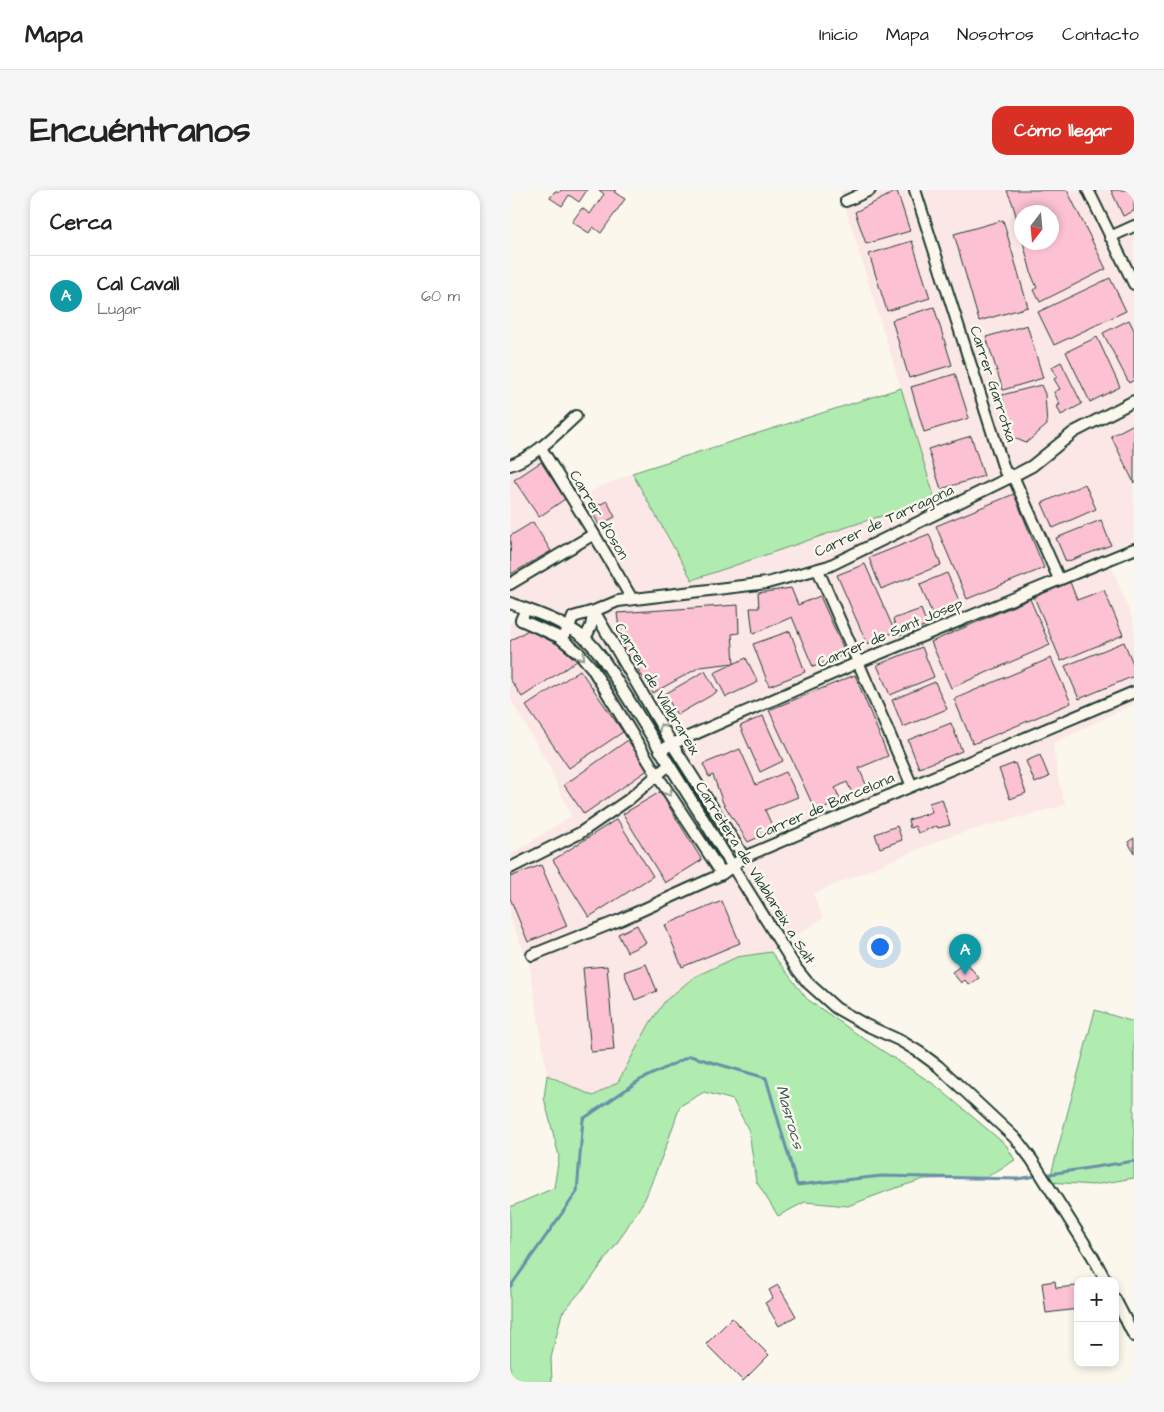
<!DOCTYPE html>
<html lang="es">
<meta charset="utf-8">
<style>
:root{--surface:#fff;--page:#f6f6f6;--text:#222;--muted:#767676;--line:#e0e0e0;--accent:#d93025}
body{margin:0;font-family:"Architects Daughter",sans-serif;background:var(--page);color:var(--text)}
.controls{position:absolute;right:15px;bottom:15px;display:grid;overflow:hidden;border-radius:10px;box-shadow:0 2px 8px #0003}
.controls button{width:45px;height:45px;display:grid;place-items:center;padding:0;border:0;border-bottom:1px solid var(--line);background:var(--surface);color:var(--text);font:25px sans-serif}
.compass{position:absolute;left:504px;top:15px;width:45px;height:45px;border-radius:50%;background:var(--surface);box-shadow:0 2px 8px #0003;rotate:196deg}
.you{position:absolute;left:369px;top:756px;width:18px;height:18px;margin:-12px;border:4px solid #fff;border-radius:50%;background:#1a73e8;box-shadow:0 0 0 8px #1a73e833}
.badge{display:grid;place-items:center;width:32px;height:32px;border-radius:50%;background:var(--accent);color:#fff;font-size:16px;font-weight:700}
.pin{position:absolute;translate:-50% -41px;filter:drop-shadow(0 1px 2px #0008)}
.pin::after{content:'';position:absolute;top:26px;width:18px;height:15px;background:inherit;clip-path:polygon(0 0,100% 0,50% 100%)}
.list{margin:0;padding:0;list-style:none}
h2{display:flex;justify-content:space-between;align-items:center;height:65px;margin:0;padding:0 20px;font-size:21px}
h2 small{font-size:16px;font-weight:400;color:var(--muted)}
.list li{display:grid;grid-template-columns:32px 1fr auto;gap:15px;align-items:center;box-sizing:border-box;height:80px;padding:0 20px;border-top:1px solid var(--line)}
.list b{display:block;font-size:19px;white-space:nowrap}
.list p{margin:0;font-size:16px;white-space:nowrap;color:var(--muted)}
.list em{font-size:16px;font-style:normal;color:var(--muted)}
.map{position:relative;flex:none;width:624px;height:1192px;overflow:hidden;border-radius:15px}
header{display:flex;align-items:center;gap:30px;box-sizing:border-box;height:70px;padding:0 25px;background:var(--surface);border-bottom:1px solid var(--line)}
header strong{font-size:24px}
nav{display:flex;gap:28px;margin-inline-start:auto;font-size:18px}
.intro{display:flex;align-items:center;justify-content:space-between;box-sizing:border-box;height:120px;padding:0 30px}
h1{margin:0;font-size:35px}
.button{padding:12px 22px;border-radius:15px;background:var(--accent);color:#fff;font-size:18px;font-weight:700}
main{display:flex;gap:30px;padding:0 30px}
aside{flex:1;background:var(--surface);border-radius:15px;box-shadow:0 2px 8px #0003}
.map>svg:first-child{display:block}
.built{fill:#fbe7e5;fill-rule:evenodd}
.green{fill:#b0ebb0;stroke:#689472}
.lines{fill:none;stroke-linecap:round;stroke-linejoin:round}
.stream{stroke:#6990a7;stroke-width:3}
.building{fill:#fcc2d4;stroke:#1f3d34}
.minor-casing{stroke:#1f3d34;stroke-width:14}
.minor{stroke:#fbf7ec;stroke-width:10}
.oneway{stroke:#8d9a90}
.labels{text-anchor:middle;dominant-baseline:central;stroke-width:5;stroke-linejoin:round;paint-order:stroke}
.street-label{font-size:15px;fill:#1f3d34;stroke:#fbf7ec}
.water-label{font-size:16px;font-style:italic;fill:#38595a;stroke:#fbf7ec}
</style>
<header>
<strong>Mapa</strong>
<nav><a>Inicio</a><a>Mapa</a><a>Nosotros</a><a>Contacto</a></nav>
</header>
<div class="intro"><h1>Encuéntranos</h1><a class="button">Cómo llegar</a></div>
<main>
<aside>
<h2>Cerca<small></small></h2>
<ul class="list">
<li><span class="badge" style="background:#0f9aa8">A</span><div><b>Cal Cavall</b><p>Lugar</p></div><em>60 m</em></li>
</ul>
</aside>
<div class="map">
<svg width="624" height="1192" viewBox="0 0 624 1192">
<rect width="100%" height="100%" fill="#fbf7ec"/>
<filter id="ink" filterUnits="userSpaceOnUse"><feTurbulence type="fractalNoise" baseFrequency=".02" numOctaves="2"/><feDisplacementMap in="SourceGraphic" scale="10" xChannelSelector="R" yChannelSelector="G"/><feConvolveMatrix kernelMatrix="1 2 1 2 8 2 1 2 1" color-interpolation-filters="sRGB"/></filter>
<g filter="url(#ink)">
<!-- built -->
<path class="built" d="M330 0H624V349L596 362 624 433V514L543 553 547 584 555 615 437 647 303 704 313 728 261 762 227 767 184 787 155 811 140 833 108 892 83 906 59 894 37 885 20 777 0 728V665L61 626 40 578 0 508V433L10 424 0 420V267L32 253 70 306 122 283 182 390 346 334 425 309ZM512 22H542V52H512Z"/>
<!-- green -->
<path class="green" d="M391 198 425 309 346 334 182 390 122 283Z
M261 762 297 809 350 846 425 895 496 955 505 970 475 988 414 989 380 1000 338 1016 295 1012 268 1026 246 991 239 941 223 910 194 902 170 916 157 954 135 1009 107 1053 79 1092 52 1123 41 1168 42 1192H0V1017L44 998 49 966 34 908 37 885 83 906 108 892 140 833 155 811 184 787 227 767Z
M585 820 624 832V988L583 995 539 992Z"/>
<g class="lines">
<!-- stream -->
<path class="stream" d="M0 1097 67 1002 73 929 130 890 180 866 256 888 287 995 372 986 507 989 624 971"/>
</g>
<!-- building -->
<path class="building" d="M51 0H77L69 12 59 5 52 16 40 8 45 1 49 3Z
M89 0H106L104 2 115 9 91 43 83 37 79 43 62 32 72 18 80 24 94 4Z
M499 0H557L596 79 530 112 524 100 527 98 522 86 513 52H542V22H512V46L502 12 497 1Z
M601 0H624V21L613 26Z
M387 1 400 41 356 54 345 22Z
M493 30 518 117 469 131 444 44Z
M402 51 420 108 377 121 359 64Z
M600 88 616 121 544 155 528 122Z
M424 117 442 175 399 188 382 130Z
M619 130 624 140V190L619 193 593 143Z
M517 135 533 188 493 200 476 147Z
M587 147 610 197 580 212 556 162Z
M551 172 572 214 551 225 547 216 550 215 544 202 550 199 544 189 547 187 542 177Z
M445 184 459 228 414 242 401 197Z
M531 195 535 204 537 235 516 253 502 247 492 205Z
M624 234V293L601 246Z
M461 246 474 286 431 299 418 259Z
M31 272 55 309 29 327 4 290Z
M575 294 586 319 543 338 532 313Z
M504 304 534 378 457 409 426 336Z
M97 311 105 327 89 335 81 319Z
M591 330 601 355 556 372 546 348Z
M23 332 41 361 1 384 0 346Z
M419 344 431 375 371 399 359 368Z
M355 374 385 442 357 454 327 385Z
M437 383 451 415 423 426 410 394Z
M560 392 567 410 594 400 613 445 551 471 524 407Z
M281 398 288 415 310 406 336 464 303 477 282 427 243 444 240 418H249L248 403Z
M520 409 540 455 441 498 421 452Z
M228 415 229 443 222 444 224 473 190 477 143 503 111 454 107 423Z
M411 419 417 435 389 445 383 429Z
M18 440 47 454 67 471 12 507 0 489V451Z
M280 441 295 482 259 496 243 454Z
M614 452 624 476V486L569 509 555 476Z
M412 457 424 487 380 505 367 475Z
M236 468 248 492 216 507 204 483Z
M541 468 561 513 463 554 444 509Z
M70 480 113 542 59 578 16 516Z
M195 481 207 502 167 525 155 504Z
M345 485 378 566 349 578 358 599 343 605 337 592 325 598 331 611 306 622 259 520Z
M425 492 437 519 393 537 382 510Z
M253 526 273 571 250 582 230 536Z
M441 533 452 561 409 578 398 550Z
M118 550 139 579 74 624 54 595Z
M230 559 246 595 276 582 288 607 255 620 264 640 238 652 213 613 203 585 199 587 193 574Z
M530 565 539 587 525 593 516 571Z
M505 573 516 603 500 609 489 579Z
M150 602 192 670 155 693 113 624Z
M432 609 440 635 428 638 427 636 408 643 405 636 400 638 398 630 422 622 419 613Z
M107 629 143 686 79 727 43 670Z
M387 636 392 650 370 658 365 644Z
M624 648V663L618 652Z
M31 675 57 736 18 752 0 708V687Z
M212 711 230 753 172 777 155 735Z
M127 735 136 753 117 762 108 744Z
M456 772 469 788 459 795 455 790 451 793 442 782Z
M136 774 147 801 125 810 114 782Z
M97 776 104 860 81 862 73 778Z
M545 1091 546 1098 566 1096 568 1101V1119L536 1123 532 1093Z
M268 1095 286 1126 269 1136 255 1113 263 1108 259 1100Z
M222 1128 259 1165 233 1191 196 1154Z"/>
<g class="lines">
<!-- minor casing -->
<g class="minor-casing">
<path id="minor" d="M405 0 495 282 503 286 549 389
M578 0 624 94
M336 11 360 0
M600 47 624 36
M31 258 84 344 122 409
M0 275C26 266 46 244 66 226
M308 380 402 596
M0 394 84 344
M0 413C26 423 60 433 80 453 87 460 93 469 99 478L286 778 298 793 326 818 356 835 391 851 409 862 428 876 507 950 522 970 583 1067 596 1091
M16 419 11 430 49 447 69 463 82 478 147 585 212 684
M84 421 162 554 234 667
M52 449 59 438 63 427 84 421 108 411 257 393 319 376 503 286 522 276 564 242 624 211
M75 449 81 436 84 421
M150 561 162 554 349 472 624 359
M0 678 70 643 118 610 159 575
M22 765 110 730 212 684 234 667 624 502
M605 1109 624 1146"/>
</g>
<!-- minor -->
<use href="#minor" class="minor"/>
</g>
<!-- one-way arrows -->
<defs><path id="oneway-chevron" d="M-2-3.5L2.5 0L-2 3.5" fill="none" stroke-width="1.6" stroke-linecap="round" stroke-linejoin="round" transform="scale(1.25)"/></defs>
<g class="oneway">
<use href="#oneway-chevron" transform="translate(72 467) rotate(47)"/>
<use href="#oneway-chevron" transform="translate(152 537) rotate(-120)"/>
<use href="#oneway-chevron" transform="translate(159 603) rotate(57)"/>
</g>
</g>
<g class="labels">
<!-- street labels -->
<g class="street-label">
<text transform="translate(483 194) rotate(72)">Carrer Garrotxa</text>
<text transform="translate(89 325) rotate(59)">Carrer d'Oson</text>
<text transform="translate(374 331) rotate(-25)">Carrer de Tarragona</text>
<text transform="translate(380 443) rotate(-23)">Carrer de Sant Josep</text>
<text transform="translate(147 499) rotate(59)">Carrer de Vilabrareix</text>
<text transform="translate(315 616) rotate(-23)">Carrer de Barcelona</text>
<text transform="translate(245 683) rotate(58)">Carretera de Vilablareix a Salt</text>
</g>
<!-- water labels -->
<g class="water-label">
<text transform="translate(280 927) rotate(74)">Masrocs</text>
</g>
</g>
</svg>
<div class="controls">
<button>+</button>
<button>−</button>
</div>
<svg class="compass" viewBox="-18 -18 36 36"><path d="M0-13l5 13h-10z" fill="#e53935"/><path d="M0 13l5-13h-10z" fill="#767676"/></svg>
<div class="you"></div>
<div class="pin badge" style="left:455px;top:785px;background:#0f9aa8">A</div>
</div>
</main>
